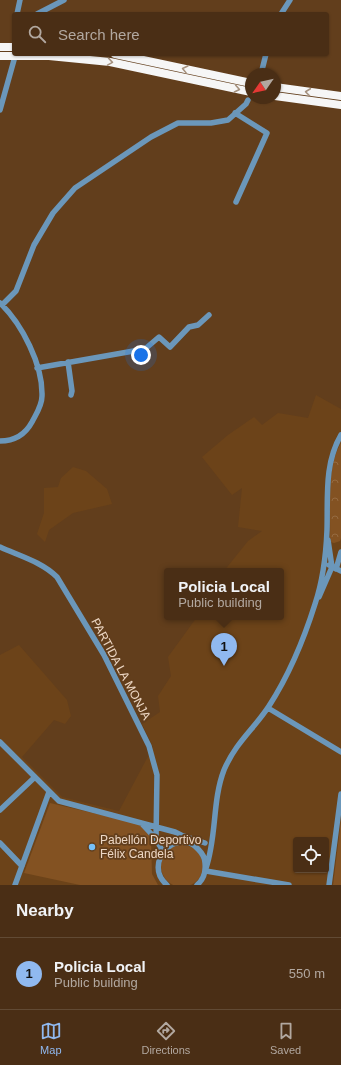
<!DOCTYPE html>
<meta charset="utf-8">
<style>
:root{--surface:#4a2e15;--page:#543a22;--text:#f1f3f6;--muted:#b2a8a0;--line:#614a34;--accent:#90b9f0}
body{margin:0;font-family:Arial,sans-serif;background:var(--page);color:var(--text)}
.controls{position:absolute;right:12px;bottom:12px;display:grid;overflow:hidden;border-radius:4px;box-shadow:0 1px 3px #0004}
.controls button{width:36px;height:36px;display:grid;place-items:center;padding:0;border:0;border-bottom:1px solid var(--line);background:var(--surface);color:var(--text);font:20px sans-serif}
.compass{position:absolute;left:245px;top:68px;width:36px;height:36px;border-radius:50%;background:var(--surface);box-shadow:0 1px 3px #0004;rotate:236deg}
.you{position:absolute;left:141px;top:355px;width:14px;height:14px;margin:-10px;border:3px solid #fff;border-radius:50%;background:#1a73e8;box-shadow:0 0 0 6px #1a73e833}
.badge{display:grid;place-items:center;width:26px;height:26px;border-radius:50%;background:var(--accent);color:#111;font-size:13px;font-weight:700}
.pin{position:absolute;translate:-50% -33px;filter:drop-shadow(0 1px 2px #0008)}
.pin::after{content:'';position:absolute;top:21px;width:14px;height:12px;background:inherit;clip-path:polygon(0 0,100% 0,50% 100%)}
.popup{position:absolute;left:164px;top:568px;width:120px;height:52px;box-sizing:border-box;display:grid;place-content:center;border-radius:4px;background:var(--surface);filter:drop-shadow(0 1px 3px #0005);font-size:13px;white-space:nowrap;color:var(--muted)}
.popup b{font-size:15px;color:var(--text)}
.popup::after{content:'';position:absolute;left:50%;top:100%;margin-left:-8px;border:8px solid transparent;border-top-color:var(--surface)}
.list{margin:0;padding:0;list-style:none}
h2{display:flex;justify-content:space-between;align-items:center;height:52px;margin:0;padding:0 16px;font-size:17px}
h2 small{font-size:13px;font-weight:400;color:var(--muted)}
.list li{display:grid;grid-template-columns:26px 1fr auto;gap:12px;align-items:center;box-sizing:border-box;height:72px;padding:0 16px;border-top:1px solid var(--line)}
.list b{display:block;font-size:15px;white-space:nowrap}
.list p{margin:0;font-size:13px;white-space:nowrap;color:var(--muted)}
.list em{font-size:13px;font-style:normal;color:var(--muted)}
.icon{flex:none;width:22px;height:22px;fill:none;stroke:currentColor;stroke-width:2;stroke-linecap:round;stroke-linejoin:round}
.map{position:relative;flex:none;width:341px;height:885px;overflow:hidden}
.search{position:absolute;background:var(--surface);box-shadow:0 1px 3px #0004;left:12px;right:12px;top:12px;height:44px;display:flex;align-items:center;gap:10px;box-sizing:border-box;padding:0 14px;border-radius:4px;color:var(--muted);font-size:15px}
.sheet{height:124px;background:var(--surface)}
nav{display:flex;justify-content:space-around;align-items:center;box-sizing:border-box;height:56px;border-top:1px solid var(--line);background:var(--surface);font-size:11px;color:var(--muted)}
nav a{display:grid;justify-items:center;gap:2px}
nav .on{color:var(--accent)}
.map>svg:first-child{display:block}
.built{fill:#6c4319;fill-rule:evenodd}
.green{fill:#835222}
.park{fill:url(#park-crowns)}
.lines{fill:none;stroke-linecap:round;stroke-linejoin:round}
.minor{stroke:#6b97ba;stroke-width:5.5}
.highway{stroke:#f6f6f6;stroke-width:8}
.oneway{stroke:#a5917e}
.poi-dot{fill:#76c0f7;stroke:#623e1c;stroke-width:1.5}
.labels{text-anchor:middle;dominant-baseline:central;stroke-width:3.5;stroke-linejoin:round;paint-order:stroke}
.street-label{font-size:12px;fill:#edd7c4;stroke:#623e1c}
.poi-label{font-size:12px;fill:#edd7c4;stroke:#623e1c;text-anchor:start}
</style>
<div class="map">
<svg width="341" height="885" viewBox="0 0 341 885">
<defs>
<pattern id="park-crowns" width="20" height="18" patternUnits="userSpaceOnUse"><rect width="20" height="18" fill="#835222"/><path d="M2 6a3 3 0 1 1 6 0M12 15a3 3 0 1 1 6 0" fill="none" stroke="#956a40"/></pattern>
</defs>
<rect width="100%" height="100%" fill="#623e1c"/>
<!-- built -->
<path class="built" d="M316 395 341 409V820L333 885H0V655L19 645 67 700 71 716 65 724 54 720 22 757 62 797 119 811 153 747 142 724 160 712 158 696 171 676 168 657 197 617H281V571H224L248 541 262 531 238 527 242 488 232 495 202 457 228 435 254 417 262 425 278 413 308 418ZM296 840H326V870H296Z
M73 467 86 471 107 489 112 504 73 513 49 530 45 542 37 534 44 513V488L58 487 61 478Z"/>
<!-- green -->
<path class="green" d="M50 803 140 824 151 837 152 874 158 885H80L24 873Z
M341 820V885H333Z
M161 866a21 21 0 1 1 42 0a21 21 0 1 1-42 0Z"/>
<!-- park -->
<path class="park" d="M341 443V538L340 541 334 543 331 542 330 537C331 509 326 467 341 443Z"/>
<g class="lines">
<!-- minor -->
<path class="minor" d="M17 14 20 0
M37 14 64 0
M281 14 290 0
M261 74 266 54
M0 110 14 60
M235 113 267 133 236 202
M0 303C22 324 43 365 42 396 42 406 36 414 32 422 25 435 15 441 0 441
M2 305 16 291 34 245 53 213 75 188 151 137 178 123H211L228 120 246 104 248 100
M68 362 72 391 71 395
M37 368 145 349 159 337 170 347 189 327 198 325 209 315
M0 547C20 556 42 562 57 577L104 655 149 746 157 775 156 839
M329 565 341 571
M336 569 341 552
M319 597 332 567 328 540
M268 708 341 752
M0 742 59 801 175 832 181 835 186 843
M0 810 35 777
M143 825 156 839 163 852
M181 835 205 843
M0 843 22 866
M206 868C217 836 212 801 224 770 236 742 254 729 269 706 289 675 304 639 315 604 323 580 326 555 327 530 328 497 324 464 341 435
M206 871 289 885
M15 885 49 792
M167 885C142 864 176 826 198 849 202 853 205 858 205 863 206 872 204 879 197 885
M329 885 341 794"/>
<!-- highway -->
<path class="highway" d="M0 47H14
M115 54 251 83
M0 56H49L110 62 251 92
M275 87 341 96
M275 96 341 105"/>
</g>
<!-- one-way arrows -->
<defs><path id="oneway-chevron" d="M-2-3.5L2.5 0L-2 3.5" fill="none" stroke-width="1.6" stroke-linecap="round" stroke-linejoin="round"/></defs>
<g class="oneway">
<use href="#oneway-chevron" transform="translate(110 62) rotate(9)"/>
<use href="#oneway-chevron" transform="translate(185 69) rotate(-166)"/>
<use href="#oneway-chevron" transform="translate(237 89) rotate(11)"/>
<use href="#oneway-chevron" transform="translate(308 92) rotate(-173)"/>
</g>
<!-- markers -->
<circle class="poi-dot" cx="92" cy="847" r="4"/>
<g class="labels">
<!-- street labels -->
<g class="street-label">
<text transform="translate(121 669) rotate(62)">PARTIDA LA MONJA</text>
</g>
<!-- poi labels -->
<g class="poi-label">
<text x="100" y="840">Pabellón Deportivo<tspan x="100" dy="14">Félix Candela</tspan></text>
</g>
</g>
</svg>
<div class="controls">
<button><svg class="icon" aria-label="locate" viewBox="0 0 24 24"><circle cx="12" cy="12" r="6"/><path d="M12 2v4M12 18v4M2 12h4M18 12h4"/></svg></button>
</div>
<svg class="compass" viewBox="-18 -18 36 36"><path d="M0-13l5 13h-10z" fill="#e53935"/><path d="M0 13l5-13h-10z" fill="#b2a8a0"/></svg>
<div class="you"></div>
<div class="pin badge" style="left:224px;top:666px">1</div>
<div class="popup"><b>Policia Local</b>Public building</div>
<div class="search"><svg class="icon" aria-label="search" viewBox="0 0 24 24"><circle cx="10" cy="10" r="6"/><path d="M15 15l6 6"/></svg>Search here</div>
</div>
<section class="sheet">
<h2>Nearby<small></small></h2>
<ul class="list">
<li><span class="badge">1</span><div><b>Policia Local</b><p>Public building</p></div><em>550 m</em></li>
</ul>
</section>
<nav>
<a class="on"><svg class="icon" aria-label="map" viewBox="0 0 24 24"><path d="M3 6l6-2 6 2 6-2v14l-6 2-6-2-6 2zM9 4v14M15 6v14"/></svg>Map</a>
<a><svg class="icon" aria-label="directions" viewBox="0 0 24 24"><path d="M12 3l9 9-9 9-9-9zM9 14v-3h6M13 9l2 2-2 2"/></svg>Directions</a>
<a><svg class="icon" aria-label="saved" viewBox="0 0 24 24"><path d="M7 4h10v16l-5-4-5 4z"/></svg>Saved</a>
</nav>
